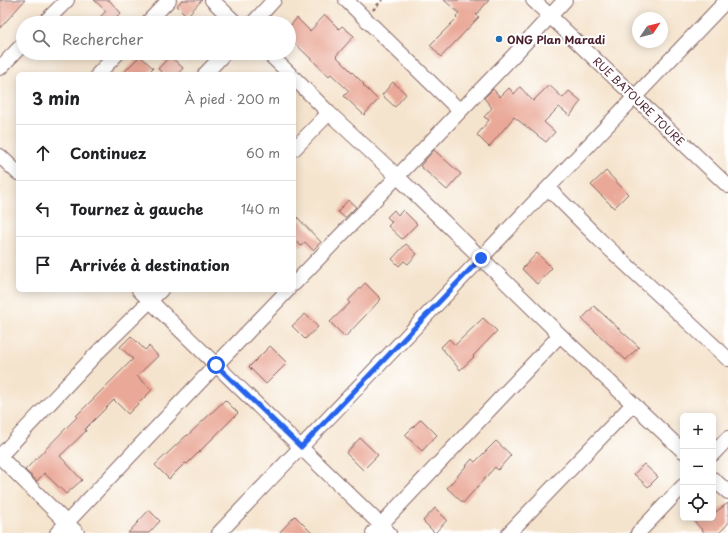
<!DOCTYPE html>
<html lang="fr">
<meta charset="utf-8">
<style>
:root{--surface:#fff;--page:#f6f6f6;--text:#202124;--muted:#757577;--line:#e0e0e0}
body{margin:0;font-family:"Playpen Sans",sans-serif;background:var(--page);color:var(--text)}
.controls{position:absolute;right:12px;bottom:12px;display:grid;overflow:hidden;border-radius:6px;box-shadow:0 2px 10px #0003}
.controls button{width:36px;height:36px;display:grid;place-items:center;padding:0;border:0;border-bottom:1px solid var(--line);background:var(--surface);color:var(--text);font:20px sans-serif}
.compass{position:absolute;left:632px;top:12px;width:36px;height:36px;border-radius:50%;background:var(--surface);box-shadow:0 2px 10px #0003;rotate:55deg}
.stop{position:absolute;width:12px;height:12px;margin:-9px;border:3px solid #2563eb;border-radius:50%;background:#fff}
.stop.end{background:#2563eb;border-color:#fff;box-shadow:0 1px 4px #0008}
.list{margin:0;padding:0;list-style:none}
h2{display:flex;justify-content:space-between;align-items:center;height:52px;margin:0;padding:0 16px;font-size:17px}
h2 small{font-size:13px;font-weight:400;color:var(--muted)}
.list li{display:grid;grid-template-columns:26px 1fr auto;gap:12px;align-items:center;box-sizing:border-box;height:56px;padding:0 16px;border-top:1px solid var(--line)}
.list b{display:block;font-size:15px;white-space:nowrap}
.list em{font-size:13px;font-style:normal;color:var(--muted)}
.icon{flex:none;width:22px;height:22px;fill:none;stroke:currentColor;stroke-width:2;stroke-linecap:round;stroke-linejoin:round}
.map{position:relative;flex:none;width:728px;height:533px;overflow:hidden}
.search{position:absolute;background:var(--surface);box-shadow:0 2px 10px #0003;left:16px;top:16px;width:280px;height:44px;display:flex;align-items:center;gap:10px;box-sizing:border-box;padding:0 14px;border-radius:22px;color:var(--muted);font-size:15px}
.panel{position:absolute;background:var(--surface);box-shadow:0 2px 10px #0003;left:16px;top:72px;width:280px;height:220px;border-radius:6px}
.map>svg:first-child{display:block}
.building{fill:#eaa998}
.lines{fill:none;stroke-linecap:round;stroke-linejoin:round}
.minor-casing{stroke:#866464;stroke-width:16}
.path{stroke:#866464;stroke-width:2.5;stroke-dasharray:3 3;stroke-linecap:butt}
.minor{stroke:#fff;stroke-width:14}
.route{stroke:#2563eb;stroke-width:5}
.poi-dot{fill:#1f6fb2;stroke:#fff;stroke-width:1.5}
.labels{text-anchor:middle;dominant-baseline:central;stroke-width:4;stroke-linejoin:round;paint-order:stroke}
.poi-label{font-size:11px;font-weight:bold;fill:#4a1f2b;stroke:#fff;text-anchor:start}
.street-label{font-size:11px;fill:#4a1f2b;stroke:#fff}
</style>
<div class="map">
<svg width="728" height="533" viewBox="0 0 728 533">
<rect width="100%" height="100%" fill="#fff"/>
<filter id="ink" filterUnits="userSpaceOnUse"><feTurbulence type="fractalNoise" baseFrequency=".025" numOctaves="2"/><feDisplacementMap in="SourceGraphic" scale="8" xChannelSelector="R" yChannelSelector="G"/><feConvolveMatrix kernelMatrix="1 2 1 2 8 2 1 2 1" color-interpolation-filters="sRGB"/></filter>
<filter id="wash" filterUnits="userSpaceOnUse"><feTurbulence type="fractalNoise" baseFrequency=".012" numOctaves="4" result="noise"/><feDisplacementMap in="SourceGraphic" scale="16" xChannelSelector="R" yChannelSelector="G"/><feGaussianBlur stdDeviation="0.9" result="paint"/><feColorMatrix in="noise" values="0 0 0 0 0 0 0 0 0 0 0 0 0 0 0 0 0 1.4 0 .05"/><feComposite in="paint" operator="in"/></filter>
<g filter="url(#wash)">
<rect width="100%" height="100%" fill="#f5e4cd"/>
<g id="blocks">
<!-- building -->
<path class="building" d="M0 0H25L0 28Z
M94 0H109L121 13 117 16 124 23H94L106 11Z
M182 0H202L187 16 177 6Z
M444 0H489L476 15 479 17 441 57 430 45 457 18 456 17 459 13Z
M325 15 339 29 342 26 354 36 336 56 364 84 363 85 378 100 364 115 344 96 349 91 331 74 329 76 289 38V27L297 18 310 31Z
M140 56 153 68 147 74H122Z
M170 56 183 68 178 74H164L158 69Z
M393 82 406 94 395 107 382 95Z
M549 85 563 98 569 91 581 101 570 116 559 107 544 122 555 132 546 142 514 117 489 147 477 135 489 120 484 117 492 108 484 98 493 89 500 97 509 88 514 94 520 87 533 101Z
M434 150 461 174 447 190 420 166Z
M606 171 628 194 614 208 591 185Z
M348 200 356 207 345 218 338 212Z
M394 210 398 215 403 210 417 224 402 239 388 226 392 222 387 217Z
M294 214 321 242 313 250 305 242 301 246 294 239Z
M406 244 417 254 408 264 404 261 399 266 392 259Z
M537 253 552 268 537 284 522 269Z
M365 283 381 299 345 337 330 322 350 303 348 301Z
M594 306 639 347 626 360 582 319Z
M305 314 318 327 305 339 292 326Z
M483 318 497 331 473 356 474 357 460 370 441 347 449 339 455 345Z
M131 336 145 350 149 346 158 356 137 376 152 390 128 414 114 400 85 429 86 431 60 456 82 480 66 494 44 473 37 481 25 470 77 417 76 416 133 359 120 347Z
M270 346 287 363 266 384 249 367Z
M225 400 238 413 187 464 185 463 169 479 155 465 187 435V436Z
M421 419 437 435 422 451 405 435Z
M360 438 378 455 363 470 346 453Z
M496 441 511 455 498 470 495 467 463 503 447 488 472 459 475 462Z
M644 464 658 477 648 487 634 474Z
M728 503V524L719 533H705L691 518H713V514Z
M435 508 447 520 435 533 423 521Z
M149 510 160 521 149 533H128Z
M295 516 312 533H279Z"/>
</g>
</g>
<g filter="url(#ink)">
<use href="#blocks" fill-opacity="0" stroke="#866464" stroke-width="1"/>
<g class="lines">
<!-- minor casing -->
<g class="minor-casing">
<path id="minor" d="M212 0 236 23
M346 0 460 111
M533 0 728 186
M44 23 67 0
M147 23 169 0
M253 23 274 0
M268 53 290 74
M0 68 23 44
M98 74 118 53
M205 74 225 53
M294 78 329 113 397 176 560 335 683 451
M294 149 329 113
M0 156 18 173
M548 188 600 240 728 359
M294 284 514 55 565 0
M139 290 389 533
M713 454 728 438
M0 456 99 351 161 290
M0 457 77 533
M713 479 728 492
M57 533 216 365 288 290
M219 533 727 0
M373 533 560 335
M509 533 633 404
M638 533 683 486"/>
</g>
<!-- path -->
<path class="path" d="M373 10 382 0"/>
<!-- minor -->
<use href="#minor" class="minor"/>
</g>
</g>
<g class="lines" filter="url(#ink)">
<!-- route -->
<path class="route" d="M216 365 301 447 481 258"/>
</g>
<!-- markers -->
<circle class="poi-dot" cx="499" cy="39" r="4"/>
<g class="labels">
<!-- poi labels -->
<g class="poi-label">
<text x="507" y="39">ONG Plan Maradi</text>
</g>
<!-- street labels -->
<g class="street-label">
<text transform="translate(639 101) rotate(44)">RUE BATOURE TOURE</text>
</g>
</g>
</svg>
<div class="controls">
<button>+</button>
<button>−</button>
<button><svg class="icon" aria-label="locate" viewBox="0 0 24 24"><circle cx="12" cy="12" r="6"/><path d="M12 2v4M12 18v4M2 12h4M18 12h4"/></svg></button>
</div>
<svg class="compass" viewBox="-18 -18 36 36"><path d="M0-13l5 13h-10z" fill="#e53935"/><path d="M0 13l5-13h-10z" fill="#757577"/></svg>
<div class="stop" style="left:216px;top:365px"></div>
<div class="stop end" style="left:481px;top:258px"></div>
<div class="search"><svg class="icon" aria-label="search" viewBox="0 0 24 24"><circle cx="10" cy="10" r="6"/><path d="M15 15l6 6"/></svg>Rechercher</div>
<section class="panel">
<h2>3 min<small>À pied · 200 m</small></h2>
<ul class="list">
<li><svg class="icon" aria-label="ahead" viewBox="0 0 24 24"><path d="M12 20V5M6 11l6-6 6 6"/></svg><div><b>Continuez</b></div><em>60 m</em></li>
<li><svg class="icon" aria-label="left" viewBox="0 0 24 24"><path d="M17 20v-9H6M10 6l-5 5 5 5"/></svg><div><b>Tournez à gauche</b></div><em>140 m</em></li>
<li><svg class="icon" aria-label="arrive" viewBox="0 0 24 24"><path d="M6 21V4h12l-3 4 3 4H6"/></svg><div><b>Arrivée à destination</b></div></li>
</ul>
</section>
</div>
